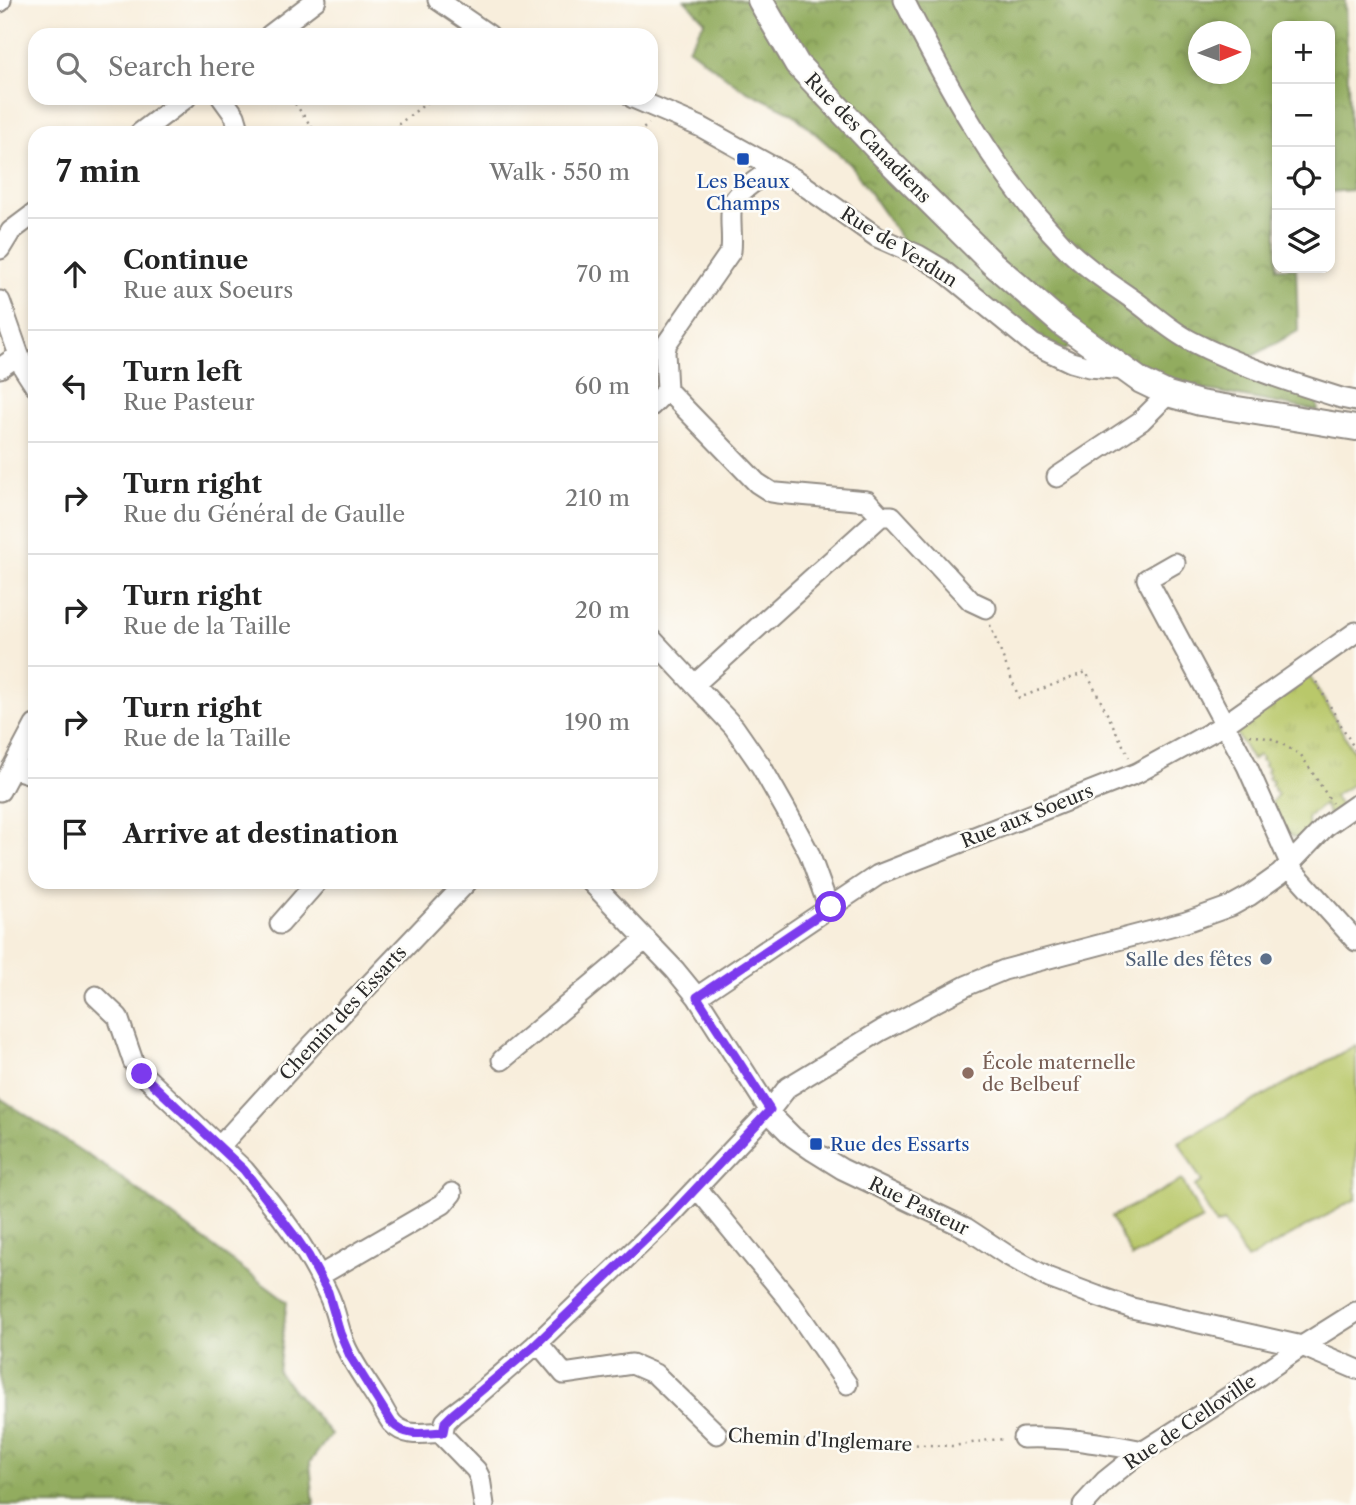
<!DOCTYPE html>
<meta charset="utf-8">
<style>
:root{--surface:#fff;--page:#f6f6f6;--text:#222;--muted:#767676;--line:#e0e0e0}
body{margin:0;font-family:"Libre Caslon Text",serif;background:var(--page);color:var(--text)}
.controls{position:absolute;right:21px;top:21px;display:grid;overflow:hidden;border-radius:14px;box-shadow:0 4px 10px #0003}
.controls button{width:63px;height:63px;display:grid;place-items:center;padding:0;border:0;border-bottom:2px solid var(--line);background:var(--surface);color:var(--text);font:35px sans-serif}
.compass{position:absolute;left:1188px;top:21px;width:63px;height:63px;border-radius:50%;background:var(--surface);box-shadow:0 4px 10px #0003;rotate:89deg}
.stop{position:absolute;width:21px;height:21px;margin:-16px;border:5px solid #7c3aed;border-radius:50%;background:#fff}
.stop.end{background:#7c3aed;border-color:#fff;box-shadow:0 2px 7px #0008}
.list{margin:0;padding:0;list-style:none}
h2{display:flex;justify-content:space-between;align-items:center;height:91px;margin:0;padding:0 28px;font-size:30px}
h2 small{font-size:23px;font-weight:400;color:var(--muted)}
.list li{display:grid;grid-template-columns:46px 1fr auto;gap:21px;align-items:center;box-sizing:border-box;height:112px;padding:0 28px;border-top:2px solid var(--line)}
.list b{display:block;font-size:26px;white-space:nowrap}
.list p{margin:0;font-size:23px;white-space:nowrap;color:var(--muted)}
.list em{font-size:23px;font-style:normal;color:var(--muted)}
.icon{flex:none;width:38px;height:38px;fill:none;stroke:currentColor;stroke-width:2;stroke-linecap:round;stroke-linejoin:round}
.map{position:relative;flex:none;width:1356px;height:1505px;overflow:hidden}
.search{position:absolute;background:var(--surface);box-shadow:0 4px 10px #0003;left:28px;top:28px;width:630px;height:77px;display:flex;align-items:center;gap:18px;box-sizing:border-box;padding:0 24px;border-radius:21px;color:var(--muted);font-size:26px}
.panel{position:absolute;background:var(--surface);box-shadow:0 4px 10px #0003;left:28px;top:126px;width:630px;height:763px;border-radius:21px}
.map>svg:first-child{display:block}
.forest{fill:url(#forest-crowns);stroke:#5e6c44;stroke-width:2;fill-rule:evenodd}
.park{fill:url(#park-tufts);stroke:#727a4a;stroke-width:2}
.pitch{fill:#b9c86a;stroke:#727a4a;stroke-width:2}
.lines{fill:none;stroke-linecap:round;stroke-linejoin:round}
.minor-casing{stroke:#928c84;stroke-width:23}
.major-casing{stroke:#928c84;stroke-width:28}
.path{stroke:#928c84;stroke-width:2.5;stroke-dasharray:2 5;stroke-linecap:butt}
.minor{stroke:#fff;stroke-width:19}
.major{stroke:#fff;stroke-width:24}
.route{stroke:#7c3aed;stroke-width:9}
.transit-dot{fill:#1a4fb4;stroke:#fdfcf7;stroke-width:2.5}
.service-dot{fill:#5c6f8a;stroke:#fdfcf7;stroke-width:2.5}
.education-dot{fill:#8d6e63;stroke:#fdfcf7;stroke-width:2.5}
.labels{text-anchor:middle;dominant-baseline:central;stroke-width:5;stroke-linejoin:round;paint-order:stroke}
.street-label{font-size:19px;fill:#2b2b2b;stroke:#fdfcf7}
.transit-label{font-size:19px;fill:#164399;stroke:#fdfcf7}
.service-label{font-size:19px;fill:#4e5e75;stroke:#fdfcf7;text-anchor:end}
.education-label{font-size:19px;fill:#785e54;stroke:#fdfcf7;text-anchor:start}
</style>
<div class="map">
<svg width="1356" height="1505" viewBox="0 0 1356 1505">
<defs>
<pattern id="forest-crowns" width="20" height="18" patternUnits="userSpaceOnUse" patternTransform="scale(1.75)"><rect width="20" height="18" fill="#92ac5e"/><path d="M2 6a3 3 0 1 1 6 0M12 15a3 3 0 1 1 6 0" fill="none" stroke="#778c4e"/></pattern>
<pattern id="park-tufts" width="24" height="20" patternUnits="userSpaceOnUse" patternTransform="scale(1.75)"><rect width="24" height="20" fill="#b9c86a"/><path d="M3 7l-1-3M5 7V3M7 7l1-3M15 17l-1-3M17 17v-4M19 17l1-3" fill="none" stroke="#9fac5c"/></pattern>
</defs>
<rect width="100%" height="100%" fill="#fdfcf7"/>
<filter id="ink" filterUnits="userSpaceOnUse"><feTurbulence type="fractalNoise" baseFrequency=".0143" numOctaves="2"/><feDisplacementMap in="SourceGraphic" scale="14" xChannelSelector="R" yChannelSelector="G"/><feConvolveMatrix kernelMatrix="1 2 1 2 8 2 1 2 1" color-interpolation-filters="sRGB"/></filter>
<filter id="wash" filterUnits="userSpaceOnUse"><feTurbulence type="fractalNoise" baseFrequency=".00686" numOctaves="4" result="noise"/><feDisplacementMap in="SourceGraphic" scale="28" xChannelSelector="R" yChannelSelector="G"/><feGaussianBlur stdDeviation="1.57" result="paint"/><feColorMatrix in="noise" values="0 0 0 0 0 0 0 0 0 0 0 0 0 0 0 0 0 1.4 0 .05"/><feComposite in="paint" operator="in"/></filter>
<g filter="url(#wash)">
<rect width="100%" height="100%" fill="#f8eedc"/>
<!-- forest -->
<path class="forest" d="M685 0H1345L1352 190 1330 192V26H1277V268H1296L1298 331 1233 367 1317 399 1318 411 1213 391 1172 386 1137 368 1085 330 1065 350 1040 340 903 241 850 164 792 113 741 88 688 48 705 21ZM1198 32H1240V74H1198Z
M0 1098 115 1173 287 1302 278 1372 331 1434 310 1462 314 1505H0Z"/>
<!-- park -->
<path class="park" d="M1309 675 1356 755V782L1334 796 1341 806 1329 815 1324 804 1307 818 1310 830C1308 832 1303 837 1300 837 1286 842 1277 813 1271 803L1278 794 1274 790 1275 788 1271 785 1273 782 1268 778 1270 775 1266 772 1268 769 1264 766 1265 763 1261 760 1262 758 1258 755 1252 760 1232 726Z"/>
<!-- pitch -->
<path class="pitch" d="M1356 1045V1199L1247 1260 1224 1222 1216 1225 1195 1186 1202 1182 1179 1142Z
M1182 1180 1202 1219 1132 1257 1111 1217Z"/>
</g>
<g filter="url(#ink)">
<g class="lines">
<!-- minor casing -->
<g class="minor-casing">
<path id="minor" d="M438 0 489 35
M904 0C947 86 996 175 1063 245 1084 267 1111 284 1135 301 1153 314 1171 331 1191 341 1239 366 1290 382 1341 398L1356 401
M0 2 1 0
M270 35 316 0
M222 98 235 116 240 133
M633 98 701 127 795 179 877 237 918 255 940 268 1033 344 1071 362 1089 367 1126 370
M140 133 186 98
M774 167C764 176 735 192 732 205 729 216 733 237 731 251L667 343 665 352 667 390 757 483 771 492 777 493 867 501 881 516H892L971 601 986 608
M0 249 11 231 35 213
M0 301 24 369 35 386
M0 368 19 355
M651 406 667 390
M1057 477 1141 421 1168 394
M1175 563 1147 579 1247 766 1294 872 1356 941
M651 638 734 727 761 766 786 810 809 853 826 900 831 907
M695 684 881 516
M12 768 31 774 35 772
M0 791 35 725
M591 882 675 970 697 997 775 1119 793 1137 813 1151 842 1169 966 1228 1007 1255 1049 1278 1097 1296 1132 1308 1302 1346 1356 1369
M280 924 317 882
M96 996 118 1017 133 1061 137 1069 244 1170C276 1208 308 1249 328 1294 336 1310 338 1328 345 1345 353 1364 367 1382 378 1400 383 1407 386 1415 392 1423 406 1438 424 1433 443 1432
M697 997 878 875 1137 773 1224 725 1356 632
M502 1060 646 939
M220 1146 312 1045 467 882
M697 1188 789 1300 847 1384
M319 1276 443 1204 452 1193
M538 1343 564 1374 632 1364 655 1374 717 1434
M443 1432 445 1422 453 1414 473 1399 533 1347 671 1215 770 1110 788 1087 882 1030 968 985 1004 970 1186 922 1231 906 1249 896 1280 874 1326 826 1356 805
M443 1432 445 1438 476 1470 480 1478 484 1505
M1023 1438C1063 1436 1104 1444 1144 1451
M1083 1505 1105 1481 1136 1456 1230 1396 1302 1346 1356 1312"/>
</g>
<!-- major casing -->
<g class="major-casing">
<path id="major" d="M760 0 797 64 884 156 992 263 1062 324 1141 381 1168 394 1200 403 1356 428"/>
</g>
<!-- path -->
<path class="path" d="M291 98 316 133
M387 133 433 98
M638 133 649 124
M990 625 1019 698 1086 672 1129 757
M1316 682 1356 751
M1250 735 1273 739 1301 755 1332 803
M734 1438 954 1446 989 1440 1006 1439"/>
<!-- minor -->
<use href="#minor" class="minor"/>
<!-- major -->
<use href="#major" class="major"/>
</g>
</g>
<g class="lines" filter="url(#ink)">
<!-- route -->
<path class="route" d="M142 1074 244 1170 297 1239 308 1255 328 1292 340 1333 350 1356 392 1423C406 1438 424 1433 443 1432L445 1422 453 1414 533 1347 671 1215 770 1110 697 997 831 907"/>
</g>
<!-- markers -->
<g class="transit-dot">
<rect x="736" y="152" width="14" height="14" rx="3.5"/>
<rect x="809" y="1137" width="14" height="14" rx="3.5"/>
</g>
<circle class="service-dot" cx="1266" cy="959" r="7"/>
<circle class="education-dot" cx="968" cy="1073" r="7"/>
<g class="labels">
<!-- street labels -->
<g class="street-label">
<text transform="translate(868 138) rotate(46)">Rue des Canadiens</text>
<text transform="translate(899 247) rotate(32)">Rue de Verdun</text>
<text transform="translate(1027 816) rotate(-22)">Rue aux Soeurs</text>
<text transform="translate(343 1013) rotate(-47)">Chemin des Essarts</text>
<text transform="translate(919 1206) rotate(26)">Rue Pasteur</text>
<text transform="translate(1190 1422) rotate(-34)">Rue de Celloville</text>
<text transform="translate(820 1440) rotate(3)">Chemin d'Inglemare</text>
</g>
<!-- transit labels -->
<g class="transit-label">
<text x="743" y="181">Les Beaux<tspan x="743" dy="22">Champs</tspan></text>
<text x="830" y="1144" text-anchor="start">Rue des Essarts</text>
</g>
<!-- service labels -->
<g class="service-label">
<text x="1252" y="959">Salle des fêtes</text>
</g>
<!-- education labels -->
<g class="education-label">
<text x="982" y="1062">École maternelle<tspan x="982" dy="22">de Belbeuf</tspan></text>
</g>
</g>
</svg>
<div class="controls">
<button>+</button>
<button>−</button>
<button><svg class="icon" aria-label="locate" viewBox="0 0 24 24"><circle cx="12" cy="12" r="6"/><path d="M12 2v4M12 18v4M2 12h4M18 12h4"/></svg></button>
<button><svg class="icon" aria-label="layers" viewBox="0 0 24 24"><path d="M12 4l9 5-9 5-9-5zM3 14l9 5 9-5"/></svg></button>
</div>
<svg class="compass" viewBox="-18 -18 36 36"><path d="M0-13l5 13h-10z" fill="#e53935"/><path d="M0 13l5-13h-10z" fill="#767676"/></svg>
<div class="stop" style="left:831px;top:907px"></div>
<div class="stop end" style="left:142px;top:1074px"></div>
<div class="search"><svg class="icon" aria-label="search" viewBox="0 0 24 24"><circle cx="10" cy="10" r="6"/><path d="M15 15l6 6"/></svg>Search here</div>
<section class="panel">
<h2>7 min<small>Walk · 550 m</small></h2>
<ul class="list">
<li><svg class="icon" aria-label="ahead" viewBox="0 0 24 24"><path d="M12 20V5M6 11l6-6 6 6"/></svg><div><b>Continue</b><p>Rue aux Soeurs</p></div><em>70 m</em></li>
<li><svg class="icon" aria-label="left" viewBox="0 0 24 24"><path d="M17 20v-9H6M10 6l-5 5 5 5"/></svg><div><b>Turn left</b><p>Rue Pasteur</p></div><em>60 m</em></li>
<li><svg class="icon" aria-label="right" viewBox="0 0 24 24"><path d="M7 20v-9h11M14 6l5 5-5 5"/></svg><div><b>Turn right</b><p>Rue du Général de Gaulle</p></div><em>210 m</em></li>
<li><svg class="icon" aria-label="right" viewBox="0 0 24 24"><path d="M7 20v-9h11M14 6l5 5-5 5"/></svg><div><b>Turn right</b><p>Rue de la Taille</p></div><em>20 m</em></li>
<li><svg class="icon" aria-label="right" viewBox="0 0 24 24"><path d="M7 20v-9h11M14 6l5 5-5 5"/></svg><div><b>Turn right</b><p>Rue de la Taille</p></div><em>190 m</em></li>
<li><svg class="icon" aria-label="arrive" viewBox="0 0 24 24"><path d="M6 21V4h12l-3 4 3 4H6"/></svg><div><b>Arrive at destination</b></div></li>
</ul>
</section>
</div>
